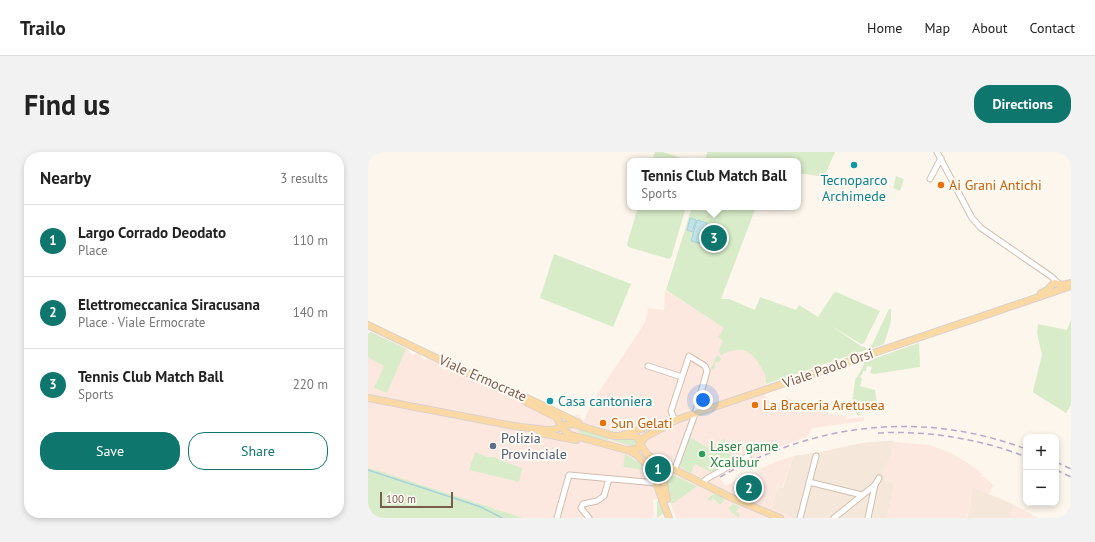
<!DOCTYPE html>
<meta charset="utf-8">
<style>
:root{--surface:#fff;--page:#f2f2f2;--text:#222;--muted:#767676;--line:#e0e0e0;--accent:#0f766e}
body{margin:0;font-family:"PT Sans",sans-serif;background:var(--page);color:var(--text)}
.controls{position:absolute;right:12px;bottom:12px;display:grid;overflow:hidden;border-radius:8px;box-shadow:0 2px 6px #0003}
.controls button{width:36px;height:36px;display:grid;place-items:center;padding:0;border:0;border-bottom:1px solid var(--line);background:var(--surface);color:var(--text);font:20px sans-serif}
.scale{position:absolute;left:12px;bottom:10px;width:73px;box-sizing:border-box;padding-left:4px;border:2px solid #7a5c4d;border-top:0;font-size:11px;line-height:14px;white-space:nowrap;color:#7a5c4d;-webkit-text-stroke:3px #fffaf3;paint-order:stroke}
.you{position:absolute;left:335px;top:248px;width:14px;height:14px;margin:-10px;border:3px solid #fff;border-radius:50%;background:#1a73e8;box-shadow:0 0 0 6px #1a73e833}
.badge{display:grid;place-items:center;width:26px;height:26px;border-radius:50%;background:var(--accent);color:#fff;font-size:13px;font-weight:700}
.pin{position:absolute;translate:-50% -50%;border:2px solid #fff;box-shadow:0 1px 4px #0006}
.popup{position:absolute;left:259px;top:6px;width:174px;height:52px;box-sizing:border-box;display:grid;place-content:center;border-radius:8px;background:var(--surface);filter:drop-shadow(0 1px 3px #0005);font-size:13px;white-space:nowrap;color:var(--muted)}
.popup b{font-size:15px;color:var(--text)}
.popup::after{content:'';position:absolute;left:50%;top:100%;margin-left:-8px;border:8px solid transparent;border-top-color:var(--surface)}
.list{margin:0;padding:0;list-style:none}
h2{display:flex;justify-content:space-between;align-items:center;height:52px;margin:0;padding:0 16px;font-size:17px}
h2 small{font-size:13px;font-weight:400;color:var(--muted)}
.list li{display:grid;grid-template-columns:26px 1fr auto;gap:12px;align-items:center;box-sizing:border-box;height:72px;padding:0 16px;border-top:1px solid var(--line)}
.list b{display:block;font-size:15px;white-space:nowrap}
.list p{margin:0;font-size:13px;white-space:nowrap;color:var(--muted)}
.list em{font-size:13px;font-style:normal;color:var(--muted)}
.actions{display:flex;gap:8px;padding:12px 16px}
.actions a{flex:1;padding:9px 0;border:1px solid var(--accent);border-radius:16px;text-align:center;font-size:14px;color:var(--accent)}
.actions .main{background:var(--accent);color:#fff}
.map{position:relative;flex:none;width:703px;height:366px;overflow:hidden;border-radius:16px}
header{display:flex;align-items:center;gap:24px;box-sizing:border-box;height:56px;padding:0 20px;background:var(--surface);border-bottom:1px solid var(--line)}
header strong{font-size:19px}
nav{display:flex;gap:22px;margin-inline-start:auto;font-size:14px}
.intro{display:flex;align-items:center;justify-content:space-between;box-sizing:border-box;height:96px;padding:0 24px}
h1{margin:0;font-size:28px}
.button{padding:10px 18px;border-radius:16px;background:var(--accent);color:#fff;font-size:14px;font-weight:700}
main{display:flex;gap:24px;padding:0 24px}
aside{flex:1;background:var(--surface);border-radius:16px;box-shadow:0 2px 6px #0003}
.map>svg:first-child{display:block}
.residential{fill:#f5e8da}
.commercial{fill:#fde8e0}
.green{fill:#d8ecc9}
.water{fill:#bfe3e8;stroke:#a5d3da}
.lines{fill:none;stroke-linecap:round;stroke-linejoin:round}
.stream{stroke:#a5d3da;stroke-width:1.5}
.minor-casing{stroke:#d1beb0;stroke-width:7}
.major-casing{stroke:#dad1cd;stroke-width:8}
.minor{stroke:#fff;stroke-width:5}
.major{stroke:#fbd9a5;stroke-width:6}
.rail{stroke:#b9a8c9;stroke-width:1.5;stroke-dasharray:6 4;stroke-linecap:butt}
.culture-dot{fill:#0f9aa8;stroke:#fffaf3;stroke-width:1.5}
.food-dot{fill:#e8710a;stroke:#fffaf3;stroke-width:1.5}
.service-dot{fill:#5c6f8a;stroke:#fffaf3;stroke-width:1.5}
.leisure-dot{fill:#2e9e5b;stroke:#fffaf3;stroke-width:1.5}
.labels{text-anchor:middle;dominant-baseline:central;stroke-width:4;stroke-linejoin:round;paint-order:stroke}
.culture-label{font-size:14px;fill:#0d838f;stroke:#fffaf3}
.food-label{font-size:14px;fill:#c56008;stroke:#fffaf3;text-anchor:start}
.street-label{font-size:14px;fill:#7a5c4d;stroke:#fffaf3}
.service-label{font-size:14px;fill:#4e5e75;stroke:#fffaf3;text-anchor:start}
.leisure-label{font-size:14px;fill:#27864d;stroke:#fffaf3;text-anchor:start}
</style>
<header>
<strong>Trailo</strong>
<nav><a>Home</a><a>Map</a><a>About</a><a>Contact</a></nav>
</header>
<div class="intro"><h1>Find us</h1><a class="button">Directions</a></div>
<main>
<aside>
<h2>Nearby<small>3 results</small></h2>
<ul class="list">
<li><span class="badge">1</span><div><b>Largo Corrado Deodato</b><p>Place</p></div><em>110 m</em></li>
<li><span class="badge">2</span><div><b>Elettromeccanica Siracusana</b><p>Place · Viale Ermocrate</p></div><em>140 m</em></li>
<li><span class="badge">3</span><div><b>Tennis Club Match Ball</b><p>Sports</p></div><em>220 m</em></li>
</ul>
<div class="actions"><a class="main">Save</a><a>Share</a></div>
</aside>
<div class="map">
<svg width="703" height="366" viewBox="0 0 703 366">
<rect width="100%" height="100%" fill="#fdf6ec"/>
<!-- residential -->
<path class="residential" d="M517 289H525L526 290 524 300H525L519 312 516 323V328L527 331 519 366H425L403 357 410 335 415 336 425 304 447 301 494 291Z
M604 335 645 352 643 366H599L602 354Z"/>
<!-- commercial -->
<path class="commercial" d="M297 138 356 176 391 209 398 222 397 244 401 249 410 255 418 245 442 256 463 262 478 264 479 267 496 265V269L445 276 438 285 398 300 351 323 357 334 407 310 425 304 414 336 410 335 403 356 425 366H308L300 344 285 348 286 363 284 366H155L0 316V182L3 180 40 197 42 201 45 203 49 201 53 203 54 207 57 208 60 206 74 213V217L77 218 82 216 186 266 189 258 205 265 209 263 212 264 213 269 215 270 226 247 273 177 278 168 280 156 296 158Z
M526 290 562 293 583 301 606 315 614 322 613 324 617 325 625 333 621 342 604 335 602 354 598 366H519L527 332 516 328V323L514 321 525 300H524Z
M645 352 670 366H643Z"/>
<!-- green -->
<path class="green" d="M287 0H295L323 9H284Z
M339 0H467L456 25 430 21V9H337Z
M528 24 536 27 532 39 525 36Z
M270 55H318L303 106 301 107 260 95 259 92Z
M324 55H388L353 147H361L387 158 392 145 428 158 431 153 450 165 465 142 468 140 512 159 496 191 493 192 462 173 493 194 499 196 498 198 398 232 397 220 396 221C383 195 373 194 353 203L351 198 355 189 350 185 356 176 298 138Z
M186 102 263 132 245 175 172 146Z
M521 157H523V169L517 189 516 192 502 197Z
M703 168V253L698 261 666 241 665 239 674 203 669 181 670 172 699 178Z
M3 180 38 197 19 241 6 236 16 214 0 205V182Z
M551 191 552 215 506 222 502 221 504 215 499 214 498 219H495L494 223H493L492 225 494 227 492 234 507 238 509 252 493 255 491 265 487 259 483 260 487 228 495 215 496 210Z
M349 203 354 207 351 210H347V216L343 218 340 230H339L343 216Z
M212 278 241 286 240 288C230 285 217 287 210 279Z
M321 285 344 298 348 291 357 287 358 288C352 294 355 301 363 302L366 309 344 321 327 312 323 321 312 315Z
M245 287C251 289 263 286 267 288L268 291 267 293 264 294 244 288Z
M107 300 119 305H128L129 307 154 316 151 330 101 318Z
M257 302 272 311 275 318 255 315Z
M0 316 11 319 155 366H0Z
M303 322 329 334 306 351H303L299 339V324Z
M347 341 357 347 352 353 345 346 342 349 339 347Z
M291 346 296 361 289 366V350Z
M365 352 372 355 368 359 372 363 370 366 360 356Z"/>
<!-- water -->
<path class="water" d="M322 66 328 68 324 80 319 78Z
M329 68 339 71 334 92 323 89Z"/>
<g class="lines">
<!-- stream -->
<path class="stream" d="M0 318 113 355 134 366"/>
<!-- minor casing -->
<g class="minor-casing">
<path id="minor" d="M569 0 604 66 613 76 684 125 690 131
M562 27 573 6
M280 214 314 225
M307 269 303 259 321 204 337 214 339 219 327 262 307 317
M441 330 494 343
M334 331 340 326 380 304
M189 366 201 323 289 331
M221 366 213 356 215 352 229 349 236 344 241 327
M432 366 448 304
M466 366 507 333
M500 366 507 333 511 326"/>
</g>
<!-- major casing -->
<g class="major-casing">
<path id="major" d="M673 141 679 138 686 131 695 133 703 131
M0 173 133 237 155 244 211 271
M0 246 146 274 178 278H186L197 273 205 272 246 284H267L271 287 272 291
M158 250 188 265 197 279 203 283 259 298 269 297 277 285 302 272
M172 281 208 288
M251 284 289 272 305 269 703 134
M272 292 279 302 287 308 364 346 412 366
M260 298 269 303 283 317
M291 310 285 312 283 317 301 366
M294 311 297 316 296 332 299 347"/>
</g>
<!-- minor -->
<use href="#minor" class="minor"/>
<!-- major -->
<use href="#major" class="major"/>
<!-- rail -->
<path class="rail" d="M510 281C557 278 614 287 658 305
M688 310 703 317
M688 318 703 325
M352 325C447 271 554 258 658 297"/>
</g>
<!-- markers -->
<g class="culture-dot">
<circle cx="486" cy="13" r="4"/>
<circle cx="182" cy="249" r="4"/>
</g>
<g class="food-dot">
<circle cx="573" cy="33" r="4"/>
<circle cx="387" cy="253" r="4"/>
<circle cx="235" cy="271" r="4"/>
</g>
<circle class="service-dot" cx="125" cy="294" r="4"/>
<circle class="leisure-dot" cx="334" cy="302" r="4"/>
<g class="labels">
<!-- culture labels -->
<g class="culture-label">
<text x="486" y="28">Tecnoparco<tspan x="486" dy="16">Archimede</tspan></text>
<text x="190" y="249" text-anchor="start">Casa cantoniera</text>
</g>
<!-- food labels -->
<g class="food-label">
<text x="581" y="33">Ai Grani Antichi</text>
<text x="395" y="253">La Braceria Aretusea</text>
<text x="243" y="271">Sun Gelati</text>
</g>
<!-- street labels -->
<g class="street-label">
<text transform="translate(460 216) rotate(-19)">Viale Paolo Orsi</text>
<text transform="translate(115 226) rotate(24)">Viale Ermocrate</text>
</g>
<!-- service labels -->
<g class="service-label">
<text x="133" y="286">Polizia<tspan x="133" dy="16">Provinciale</tspan></text>
</g>
<!-- leisure labels -->
<g class="leisure-label">
<text x="342" y="294">Laser game<tspan x="342" dy="16">Xcalibur</tspan></text>
</g>
</g>
</svg>
<div class="controls">
<button>+</button>
<button>−</button>
</div>
<div class="scale">100 m</div>
<div class="you"></div>
<div class="pin badge" style="left:290px;top:317px">1</div>
<div class="pin badge" style="left:381px;top:336px">2</div>
<div class="pin badge" style="left:346px;top:86px">3</div>
<div class="popup"><b>Tennis Club Match Ball</b>Sports</div>
</div>
</main>
